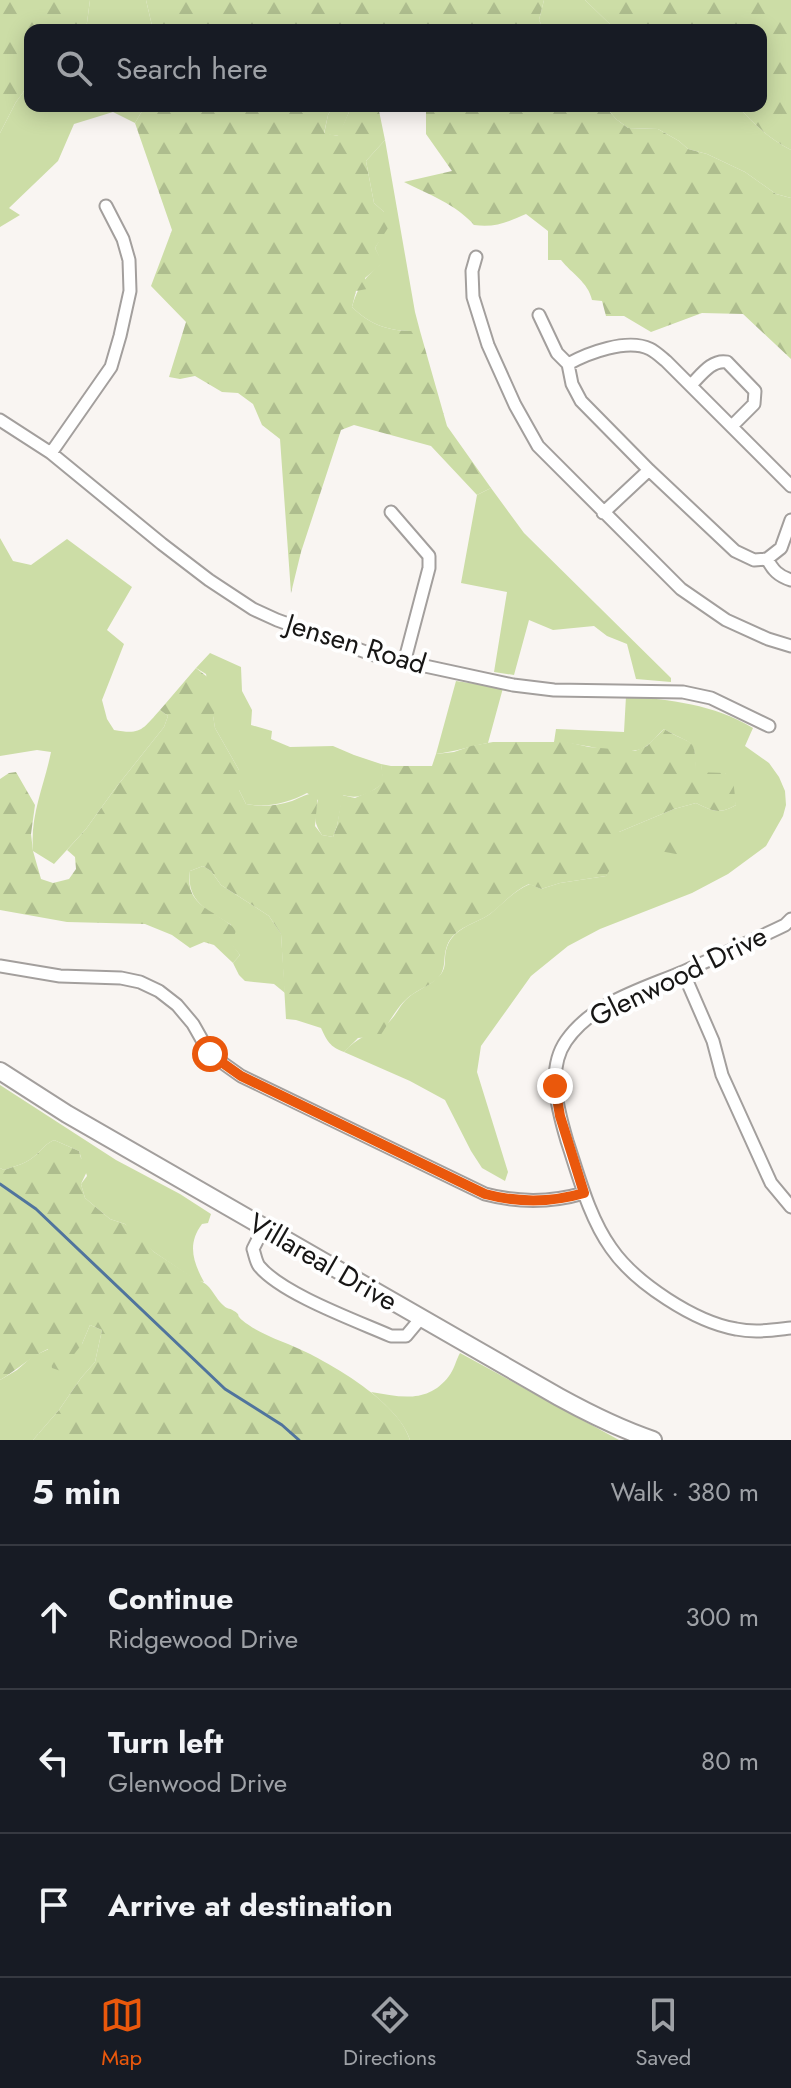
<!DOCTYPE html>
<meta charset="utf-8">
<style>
:root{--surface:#171b24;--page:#20242c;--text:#f1f3f6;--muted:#9ea1a6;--line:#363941;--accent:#ea580c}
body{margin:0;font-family:Jost,sans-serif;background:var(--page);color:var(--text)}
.stop{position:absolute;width:24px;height:24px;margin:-18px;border:6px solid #ea580c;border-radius:50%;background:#fff}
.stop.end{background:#ea580c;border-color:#fff;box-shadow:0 2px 8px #0008}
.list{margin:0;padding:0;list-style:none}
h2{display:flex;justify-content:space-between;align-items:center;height:104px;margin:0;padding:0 32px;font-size:34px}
h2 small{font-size:26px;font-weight:400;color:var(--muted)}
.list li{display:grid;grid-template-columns:52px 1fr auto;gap:24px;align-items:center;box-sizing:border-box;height:144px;padding:0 32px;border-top:2px solid var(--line)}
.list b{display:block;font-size:30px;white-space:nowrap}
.list p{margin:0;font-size:26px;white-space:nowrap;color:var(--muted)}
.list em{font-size:26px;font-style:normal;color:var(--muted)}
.icon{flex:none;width:44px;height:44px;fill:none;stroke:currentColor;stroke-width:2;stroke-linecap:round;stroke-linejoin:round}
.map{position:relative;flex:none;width:791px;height:1440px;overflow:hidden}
.search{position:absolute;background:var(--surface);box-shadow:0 4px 20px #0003;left:24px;right:24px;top:24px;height:88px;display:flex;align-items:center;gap:20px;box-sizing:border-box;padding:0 28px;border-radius:16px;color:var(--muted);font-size:30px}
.sheet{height:536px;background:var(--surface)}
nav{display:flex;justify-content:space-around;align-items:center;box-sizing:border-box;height:112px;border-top:2px solid var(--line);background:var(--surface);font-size:22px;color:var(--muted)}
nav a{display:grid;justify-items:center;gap:4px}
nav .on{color:var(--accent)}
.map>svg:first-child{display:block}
.grass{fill:#ccdda6}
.forest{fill:url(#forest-firs)}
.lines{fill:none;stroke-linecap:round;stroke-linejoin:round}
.stream{stroke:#50749d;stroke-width:3}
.street-casing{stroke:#a39f9d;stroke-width:15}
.secondary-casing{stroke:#a39f9d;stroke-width:20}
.street{stroke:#fff;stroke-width:11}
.secondary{stroke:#fff;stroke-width:16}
.route{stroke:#ea580c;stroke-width:10}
.labels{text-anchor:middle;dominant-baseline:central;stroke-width:8;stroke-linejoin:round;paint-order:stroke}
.street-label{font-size:28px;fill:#171615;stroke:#fff}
</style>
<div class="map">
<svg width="791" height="1440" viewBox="0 0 791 1440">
<defs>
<pattern id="forest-firs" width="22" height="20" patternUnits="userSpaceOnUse" patternTransform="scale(2)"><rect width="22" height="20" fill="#ccdda6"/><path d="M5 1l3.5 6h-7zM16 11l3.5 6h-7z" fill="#aebd8e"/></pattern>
</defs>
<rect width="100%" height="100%" fill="#f9f5f2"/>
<!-- grass -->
<path class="grass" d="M90 0H146L153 30H86Z
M544 0H585L616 30H544L539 20Z
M30 83V106H145L135 123 113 112 74 124 58 161 9 208 20 215 0 227V133L16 102Z
M333 106H355L349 112 339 136 324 134 328 115Z
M605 106H738C753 124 770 139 791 150V198L776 194 745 172 707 154 688 149 679 141 658 129 628 128 616 119Z
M385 140 415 312 420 331C393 332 372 327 352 307 358 286 366 276 382 263L375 248 379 241 384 212 374 203 366 161Z
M491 488 524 533 671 678V682L636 679 627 644 607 636 594 626 553 630 529 620 514 675 494 672 507 592 461 583 477 495Z
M0 538 13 561 31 565 67 539 132 587 107 630 124 644 102 700 107 719 114 730C141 735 142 730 160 710L168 716 164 727 114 790 86 829 54 864 33 851C30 814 44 787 51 752L37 750 0 756Z
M210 653 241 667 242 691 252 710 251 725 272 731 271 739 290 747 333 746 354 755 381 764 384 783C369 793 360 800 343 795L337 826 333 837 322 835C313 822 314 815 318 800L307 793C288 803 268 808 246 804L239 790V770L215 728 206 674 196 668Z
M456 681 503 688 488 743C470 746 454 752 436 754Z
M626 696C670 700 714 704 753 728L745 746 769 763 779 777 785 791 786 805 783 816 766 846 728 874 692 893 600 929 568 946 531 976 481 1046 477 1072 508 1172 505 1181 482 1168 471 1151 445 1100 410 1081 344 1052C356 1038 370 1034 385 1025 395 1019 399 1005 409 997 417 990 427 987 435 980 450 968 442 961 447 947 454 927 476 924 490 914 504 903 513 891 530 884L541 889 560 883 606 876 619 832 674 809 696 803C713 811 718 815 736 805L725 773H695C696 736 692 746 664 729 658 734 652 743 645 747 626 759 577 741 554 742L556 729 624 732Z
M203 866 211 871 221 885 269 916 281 934 285 993 274 984 245 981 239 975 233 963 240 955 231 944V925C209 910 186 903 190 871Z
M0 1085 116 1160 180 1194 211 1214 208 1223 202 1224C187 1244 193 1262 204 1282L197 1281 154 1252 125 1224 110 1219 85 1198 81 1184 87 1176 79 1151 54 1140C46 1144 43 1148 37 1154 28 1163 16 1166 4 1170L0 1168Z
M90 1325 102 1330 95 1362 81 1378 59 1410 33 1440H0V1380L17 1370 33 1356 49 1349 82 1344Z
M460 1353 619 1440H410C404 1421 386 1405 371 1392 400 1397 428 1404 449 1376 454 1370 456 1360 460 1353Z"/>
<!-- forest -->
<path class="forest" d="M0 0H90L86 30H30V83L16 102 0 133Z
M146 0H544L539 20 544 30H153Z
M585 0H791V150C770 139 753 124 738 106H761V30H616Z
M145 106H333L328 115 324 133 338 136 349 112 355 106H378L385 140 366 161 374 203 384 212 388 228 375 248 383 263 365 278 367 289 356 291 352 307C372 327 393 332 420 331L447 426 491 488 477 495 431 446 354 425 341 430 301 552 291 593 280 439 262 425 253 404 238 393 222 392 195 376 180 379 169 377 186 322 151 286 172 230 135 123Z
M426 106H605L616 119 628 128 658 129 679 141 688 149 707 154 745 172 776 194 791 198V359L743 314 702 313 651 332 624 316H606L602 301 592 300C588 282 572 274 561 260H548V231L526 214C508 222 495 228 474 225 457 205 428 194 404 182L452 171 426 134Z
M196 668 220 687 224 700 213 715 215 728 239 770V790L246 804C261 807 277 806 292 801 302 797 307 793 318 793L315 826 322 835 333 837 337 826 342 795 355 798 375 789 383 783 381 764 391 766H432L436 754 454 752 471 746 493 742H567L589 747 635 751 647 746 664 729C693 747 695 734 696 772L725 773 733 779 736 805C718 815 713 811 696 803L674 809 619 832V855L606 876 560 883 541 889 529 884C513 891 504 903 490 914 476 924 454 927 447 946 442 959 448 969 436 980 428 986 418 990 410 996 397 1006 389 1023 380 1036L358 1038 344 1052C330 1047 327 1041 321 1028L296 1020 286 1019 281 934 269 916 221 885 211 871 203 866 190 871C184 908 216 909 236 930L232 944 240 955 233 963 214 945 204 942 190 948 172 935 145 924 67 922 0 910V779L9 773 16 772 35 805 31 834 33 851 41 879 53 883 69 879 76 869 75 857 67 850 86 829 114 790 164 727 168 716 160 710Z
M672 836H683L690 842V850L681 855 655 850 661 841Z
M54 1140 79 1151 81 1158 90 1165 81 1184 85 1198 110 1219 125 1224 138 1233 154 1252 197 1280C212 1284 213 1296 223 1305 228 1310 228 1307 234 1311 242 1316 235 1314 242 1320 261 1336 287 1342 308 1353 340 1369 400 1405 410 1440H33L59 1410 81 1378 95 1362 102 1330 90 1325 82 1344 61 1371 52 1368 48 1349C30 1357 17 1370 0 1380V1168L4 1170C16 1166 28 1163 37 1154 43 1148 46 1144 54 1140Z"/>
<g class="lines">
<!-- stream -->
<path class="stream" d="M0 1184 36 1209 225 1389 282 1425 299 1440"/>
<!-- street casing -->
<g class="street-casing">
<path id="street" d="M476 257 472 271 473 297 488 345 515 405 538 446 681 589 726 620 768 639 791 646
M539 315 557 353 568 364
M568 364 572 384 581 401 649 470 735 551 754 560 767 559 781 548 791 520
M568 364C588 353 627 338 650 349 656 352 661 357 666 361L791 486
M691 385C701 375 712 359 727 362L755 391 754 404 733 425
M0 420 51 453 162 544 209 580 253 609 277 620 374 655 513 685 554 690 683 692 711 698 769 726
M51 453 111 367 120 336 130 291 129 260 123 239 106 206
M391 512 429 556V568L404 663
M603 513 649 470
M767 559C773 570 778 576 791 580
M791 919 785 925C752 941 718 956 685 971 643 989 593 1002 566 1041 546 1070 558 1110 567 1141 579 1177 589 1217 611 1248 635 1283 695 1322 736 1329 755 1333 773 1330 791 1328
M0 966 60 976 121 978 140 982 159 991 177 1005 193 1024 210 1054 241 1076 485 1194C519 1203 550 1203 584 1193
M683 972 713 1041 722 1075 771 1183 791 1207
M264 1227 253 1249C255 1255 256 1262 259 1266 282 1294 357 1321 391 1336H406L421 1318"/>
</g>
<!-- secondary casing -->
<g class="secondary-casing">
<path id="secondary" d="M0 1071 67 1114 559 1397C590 1414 620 1429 653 1440"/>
</g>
<!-- street -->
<use href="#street" class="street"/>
<!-- secondary -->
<use href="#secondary" class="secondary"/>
</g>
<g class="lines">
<!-- route -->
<path class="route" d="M210 1054 241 1076 485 1194C519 1203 550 1203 584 1193L560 1116 555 1086"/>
</g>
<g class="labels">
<!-- street labels -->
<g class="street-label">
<text transform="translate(356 644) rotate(17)">Jensen Road</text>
<text transform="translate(678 976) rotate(-26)">Glenwood Drive</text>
<text transform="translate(323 1262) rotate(30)">Villareal Drive</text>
</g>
</g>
</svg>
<div class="stop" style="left:210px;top:1054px"></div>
<div class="stop end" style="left:555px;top:1086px"></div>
<div class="search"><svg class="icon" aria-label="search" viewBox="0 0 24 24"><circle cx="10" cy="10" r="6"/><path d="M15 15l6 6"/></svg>Search here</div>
</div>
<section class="sheet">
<h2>5 min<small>Walk · 380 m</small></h2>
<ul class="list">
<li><svg class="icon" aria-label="ahead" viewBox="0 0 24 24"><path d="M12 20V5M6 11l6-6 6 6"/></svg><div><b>Continue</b><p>Ridgewood Drive</p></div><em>300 m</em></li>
<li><svg class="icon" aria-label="left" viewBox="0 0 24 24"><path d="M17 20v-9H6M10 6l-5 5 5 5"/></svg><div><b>Turn left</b><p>Glenwood Drive</p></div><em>80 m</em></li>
<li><svg class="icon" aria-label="arrive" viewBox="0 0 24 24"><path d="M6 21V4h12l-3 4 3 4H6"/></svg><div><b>Arrive at destination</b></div></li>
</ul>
</section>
<nav>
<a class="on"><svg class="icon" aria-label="map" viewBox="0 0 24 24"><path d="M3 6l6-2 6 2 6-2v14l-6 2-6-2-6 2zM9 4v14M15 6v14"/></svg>Map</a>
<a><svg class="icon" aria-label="directions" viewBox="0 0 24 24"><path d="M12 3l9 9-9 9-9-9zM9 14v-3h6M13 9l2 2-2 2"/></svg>Directions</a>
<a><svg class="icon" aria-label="saved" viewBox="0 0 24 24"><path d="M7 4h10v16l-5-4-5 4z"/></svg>Saved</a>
</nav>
